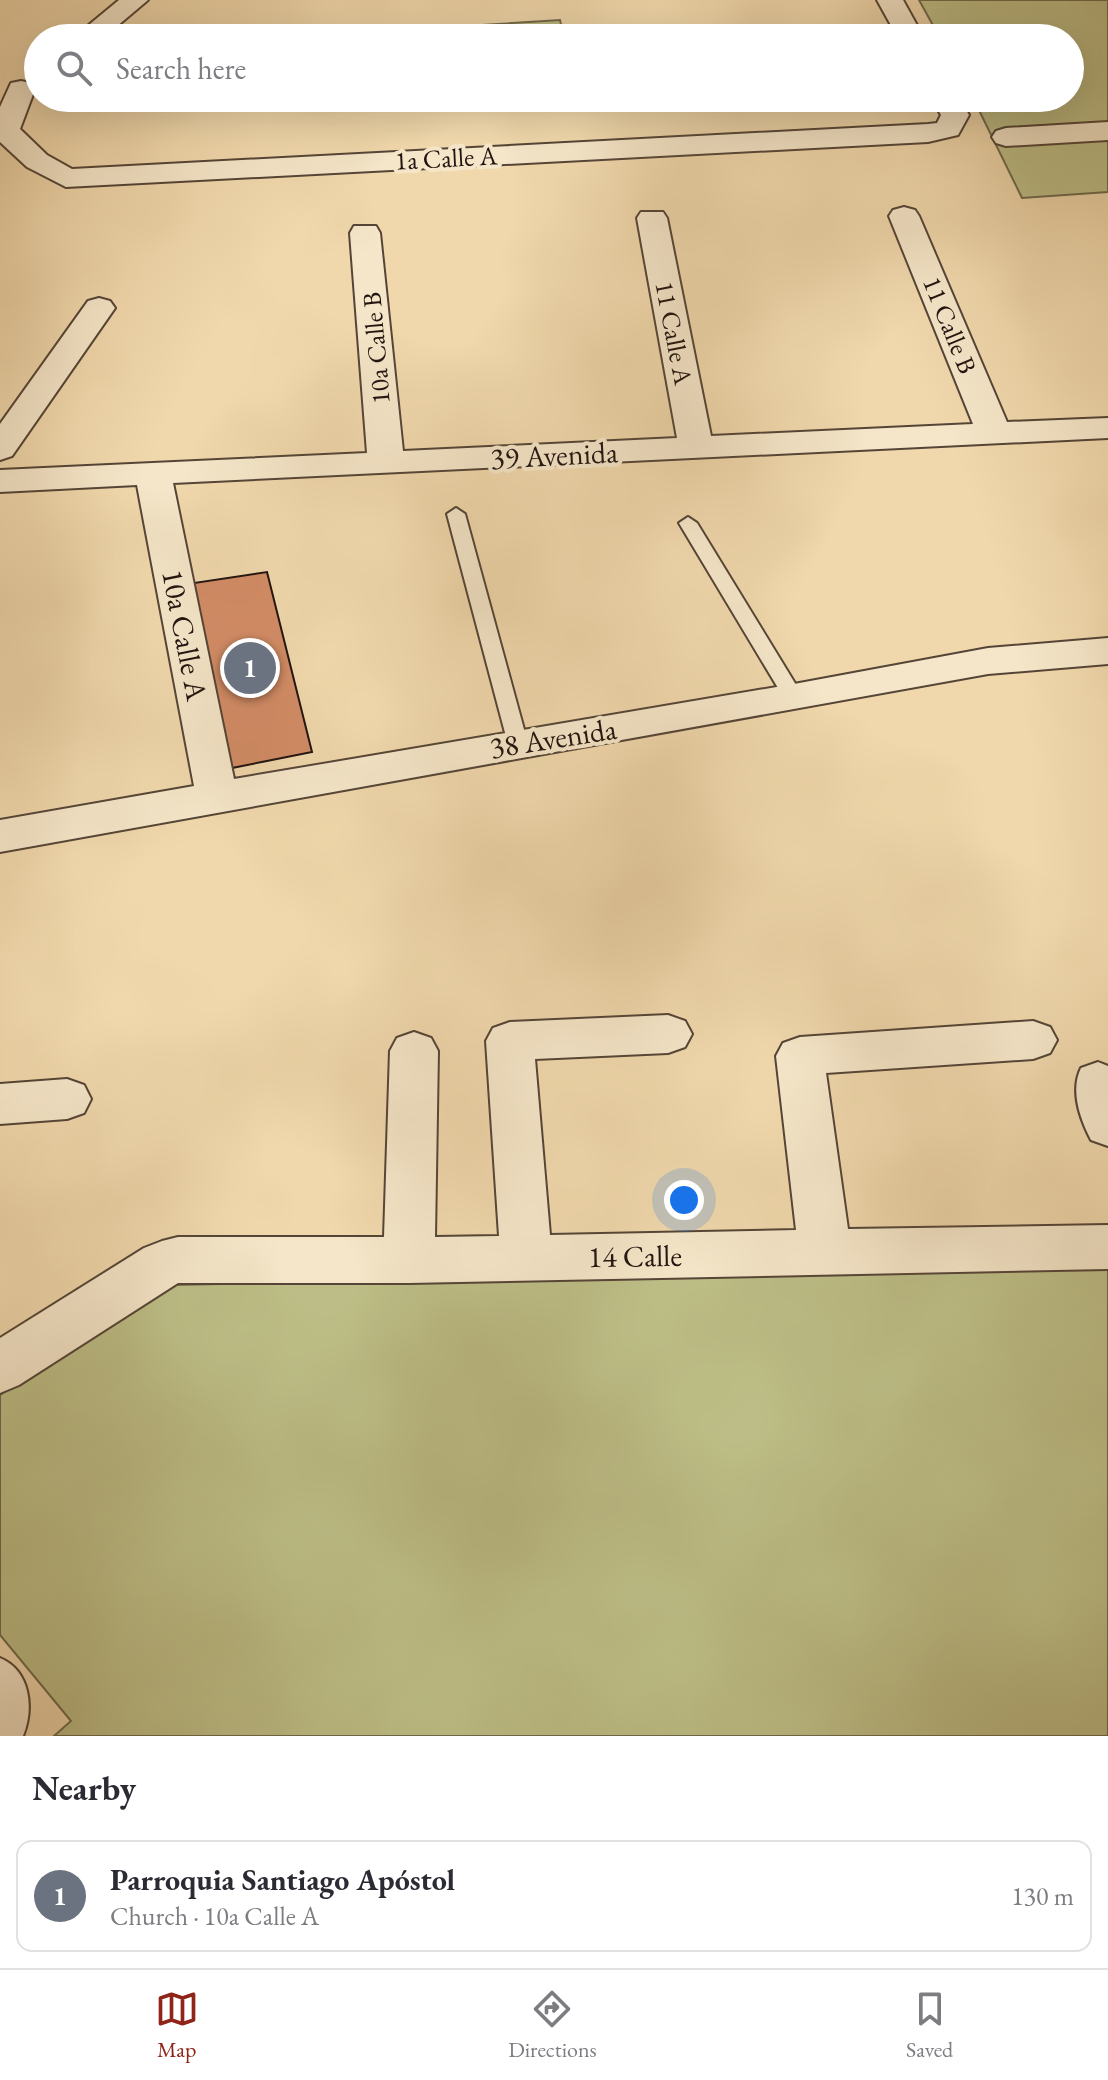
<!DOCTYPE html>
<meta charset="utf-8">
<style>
:root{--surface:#fff;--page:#f2f2f3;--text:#2b2b33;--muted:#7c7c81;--line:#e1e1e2;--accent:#8f2418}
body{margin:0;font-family:"EB Garamond",serif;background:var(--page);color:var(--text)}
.you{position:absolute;left:684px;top:1200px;width:28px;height:28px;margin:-20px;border:6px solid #fff;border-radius:50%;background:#1a73e8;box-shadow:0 0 0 12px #1a73e833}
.badge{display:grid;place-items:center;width:52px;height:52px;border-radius:50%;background:var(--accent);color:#fff;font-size:26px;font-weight:700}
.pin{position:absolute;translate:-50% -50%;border:4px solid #fff;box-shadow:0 2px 8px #0006}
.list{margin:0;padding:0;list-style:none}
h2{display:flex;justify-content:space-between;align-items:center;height:104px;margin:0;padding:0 32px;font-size:34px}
h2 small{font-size:26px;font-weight:400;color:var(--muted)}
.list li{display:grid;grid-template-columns:52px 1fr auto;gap:24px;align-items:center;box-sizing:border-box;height:112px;margin:0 16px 16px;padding:0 16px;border:2px solid var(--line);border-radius:16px}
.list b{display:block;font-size:30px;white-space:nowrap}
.list p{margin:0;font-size:26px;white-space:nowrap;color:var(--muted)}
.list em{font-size:26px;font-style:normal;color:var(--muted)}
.icon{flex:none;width:44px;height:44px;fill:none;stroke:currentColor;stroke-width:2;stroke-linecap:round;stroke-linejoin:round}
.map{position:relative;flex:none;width:1108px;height:1736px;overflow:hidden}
.search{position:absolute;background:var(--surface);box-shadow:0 8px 32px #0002;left:24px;right:24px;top:24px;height:88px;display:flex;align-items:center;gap:20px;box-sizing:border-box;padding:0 28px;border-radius:44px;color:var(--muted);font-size:30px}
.sheet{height:232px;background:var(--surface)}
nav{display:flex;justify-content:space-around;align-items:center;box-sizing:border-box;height:112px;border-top:2px solid var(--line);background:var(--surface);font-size:22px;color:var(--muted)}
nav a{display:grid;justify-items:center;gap:4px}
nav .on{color:var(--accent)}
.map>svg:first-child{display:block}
.green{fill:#bdbe87;stroke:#6f694c;stroke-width:2}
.building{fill:#d28c66;stroke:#211410;stroke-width:2}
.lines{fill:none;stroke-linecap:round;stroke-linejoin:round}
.lane-casing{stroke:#554537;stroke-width:4}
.street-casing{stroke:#554537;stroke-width:4}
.lane{fill:#f5e6c9;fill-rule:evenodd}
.street{fill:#f5e6c9;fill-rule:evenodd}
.labels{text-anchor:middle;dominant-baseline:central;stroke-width:8;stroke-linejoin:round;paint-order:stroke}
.far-street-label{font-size:26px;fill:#211410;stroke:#f5e6c9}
.street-label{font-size:30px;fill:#211410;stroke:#f5e6c9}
</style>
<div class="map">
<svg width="1108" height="1736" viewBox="0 0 1108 1736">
<rect width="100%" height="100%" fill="#f0d8ac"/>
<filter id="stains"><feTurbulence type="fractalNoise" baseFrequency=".0025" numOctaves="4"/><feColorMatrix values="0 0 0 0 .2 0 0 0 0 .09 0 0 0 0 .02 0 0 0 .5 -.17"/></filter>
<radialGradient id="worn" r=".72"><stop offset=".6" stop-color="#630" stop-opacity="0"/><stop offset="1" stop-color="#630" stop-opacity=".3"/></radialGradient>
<!-- green -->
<path class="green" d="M919 0H1108V192L1022 198 973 98H1070V38H940Z
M560 20 564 38H452L451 27Z
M458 98H575L576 103 460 110Z
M1108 1265V1736H54L71 1721 0 1635V1395L173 1285Z"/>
<!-- building -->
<path class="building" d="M267 572 312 752 227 769 194 583Z"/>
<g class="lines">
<!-- lane casing -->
<g class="lane-casing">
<path id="lane" d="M456 508 465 514 528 744 518 751 508 744 447 514Z
M688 517 697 523 804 698 801 703 794 705 784 698 679 523Z
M0 1658C31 1671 34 1709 23 1736H0Z"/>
</g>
<!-- street casing -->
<g class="street-casing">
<path id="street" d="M119 0H148L103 38H73Z
M877 0H903L924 38H898Z
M21 81 31 83 35 89 20 129 47 155 72 169 928 124 937 123 941 115 931 98H959L969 115 958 135 928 142 66 187 27 167 0 142V107L11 83Z
M1108 122V140L1006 146 996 143 992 137 996 131 1006 128Z
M904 207 915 210 919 216 1007 422 1108 418V438L173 483 234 779 794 684 988 648 1108 638V664L988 674 0 852V820L194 786 137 485 0 492V470L367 453 350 233 354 226H376L380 233 403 451 677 438 637 218 641 212H663L667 218 711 436 973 424 889 216 893 210Z
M99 298 110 301 115 308 12 456 0 460V424L88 301Z
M668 1015 685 1021 692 1034 685 1047 668 1053 535 1059 550 1235 796 1230 776 1056 783 1043 800 1037 1033 1021 1050 1027 1057 1040 1050 1053 1033 1059 826 1073 848 1229 1108 1225V1269L409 1283H178L19 1385 0 1393V1338L144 1248 162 1241 178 1237H384L390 1051 397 1038 414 1032 431 1038 438 1051 435 1237 499 1236 486 1041 493 1028 510 1022Z
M1098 1062 1108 1066V1146L1091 1140C1080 1119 1070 1090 1081 1068Z
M67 1079 84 1085 91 1099 84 1113 67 1119 0 1124V1084Z"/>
</g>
<!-- lane -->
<use href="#lane" class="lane"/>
<!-- street -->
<use href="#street" class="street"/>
</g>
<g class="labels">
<!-- far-street labels -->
<g class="far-street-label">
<text transform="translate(446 158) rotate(-3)">1a Calle A</text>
<text transform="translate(950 325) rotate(68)">11 Calle B</text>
<text transform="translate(674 333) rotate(79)">11 Calle A</text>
<text transform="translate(376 348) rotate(-95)">10a Calle B</text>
</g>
<!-- street labels -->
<g class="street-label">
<text transform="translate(554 455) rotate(-3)">39 Avenida</text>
<text transform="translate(185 635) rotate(79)">10a Calle A</text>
<text transform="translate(553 738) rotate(-9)">38 Avenida</text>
<text transform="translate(635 1256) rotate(-1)">14 Calle</text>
</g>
</g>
<rect width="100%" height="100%" filter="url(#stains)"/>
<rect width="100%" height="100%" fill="url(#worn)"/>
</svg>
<div class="you"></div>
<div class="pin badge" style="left:250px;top:668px;background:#6b7280">1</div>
<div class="search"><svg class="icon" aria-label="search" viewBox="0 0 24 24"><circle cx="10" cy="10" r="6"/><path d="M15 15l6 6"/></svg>Search here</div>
</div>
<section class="sheet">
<h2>Nearby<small></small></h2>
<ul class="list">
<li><span class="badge" style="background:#6b7280">1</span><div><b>Parroquia Santiago Apóstol</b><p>Church · 10a Calle A</p></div><em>130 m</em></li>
</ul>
</section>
<nav>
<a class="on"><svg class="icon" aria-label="map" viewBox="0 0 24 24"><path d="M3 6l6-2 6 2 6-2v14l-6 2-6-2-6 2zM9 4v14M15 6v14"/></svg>Map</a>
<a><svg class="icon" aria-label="directions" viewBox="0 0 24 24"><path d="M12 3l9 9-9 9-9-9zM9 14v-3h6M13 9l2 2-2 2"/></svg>Directions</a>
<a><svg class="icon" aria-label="saved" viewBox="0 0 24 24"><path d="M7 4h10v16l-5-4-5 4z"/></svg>Saved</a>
</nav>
